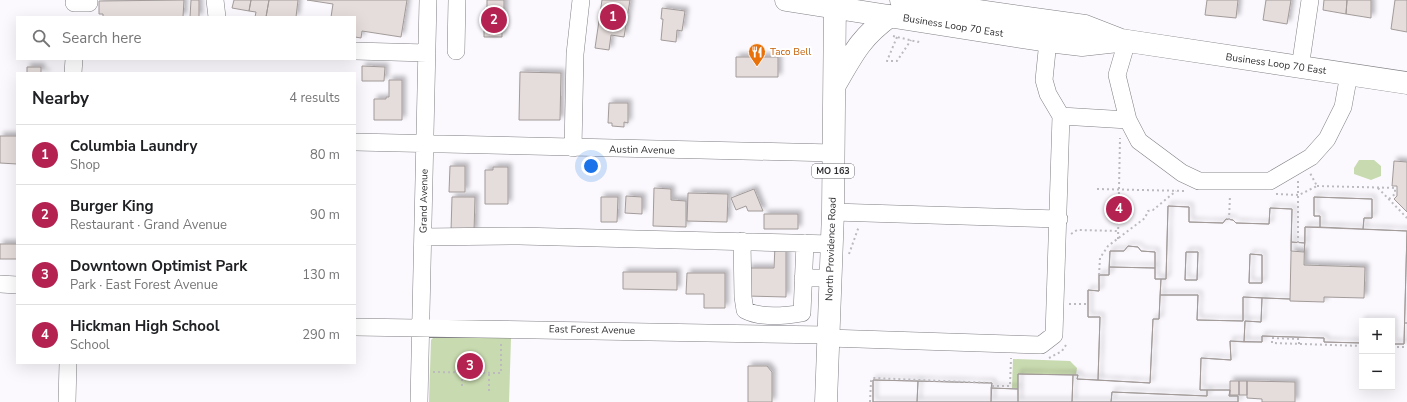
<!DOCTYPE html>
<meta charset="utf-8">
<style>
:root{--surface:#fff;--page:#f6f6f6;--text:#202124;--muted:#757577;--line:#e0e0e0;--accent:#b32251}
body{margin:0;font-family:"Nunito Sans",sans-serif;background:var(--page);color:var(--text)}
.controls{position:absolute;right:12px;bottom:12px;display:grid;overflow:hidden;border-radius:0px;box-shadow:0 4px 16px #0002}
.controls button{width:36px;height:36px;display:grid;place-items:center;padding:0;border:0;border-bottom:1px solid var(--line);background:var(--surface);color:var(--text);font:20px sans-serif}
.you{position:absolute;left:591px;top:166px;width:14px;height:14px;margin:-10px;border:3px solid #fff;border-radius:50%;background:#1a73e8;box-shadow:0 0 0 6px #1a73e833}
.badge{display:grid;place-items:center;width:26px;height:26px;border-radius:50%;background:var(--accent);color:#fff;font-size:13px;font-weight:700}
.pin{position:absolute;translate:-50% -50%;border:2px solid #fff;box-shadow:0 1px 4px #0006}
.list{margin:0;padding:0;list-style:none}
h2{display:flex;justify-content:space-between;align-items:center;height:52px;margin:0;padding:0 16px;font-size:17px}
h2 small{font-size:13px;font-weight:400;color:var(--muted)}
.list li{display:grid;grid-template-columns:26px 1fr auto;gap:12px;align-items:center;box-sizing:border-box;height:60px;padding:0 16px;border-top:1px solid var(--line)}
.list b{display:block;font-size:15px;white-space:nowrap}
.list p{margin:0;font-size:13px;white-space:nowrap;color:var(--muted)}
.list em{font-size:13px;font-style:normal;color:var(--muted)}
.icon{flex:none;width:22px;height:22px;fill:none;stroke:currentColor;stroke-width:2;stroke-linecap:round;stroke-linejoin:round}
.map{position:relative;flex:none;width:1407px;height:402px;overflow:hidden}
.search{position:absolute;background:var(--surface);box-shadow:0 4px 16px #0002;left:16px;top:16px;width:340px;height:44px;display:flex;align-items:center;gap:10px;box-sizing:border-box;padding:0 14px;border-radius:0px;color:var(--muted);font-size:15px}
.panel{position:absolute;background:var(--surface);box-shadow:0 4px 16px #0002;left:16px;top:72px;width:340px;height:292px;border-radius:0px}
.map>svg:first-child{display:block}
.green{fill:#c8daaf}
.building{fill:#e5dddc;stroke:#a29b9a;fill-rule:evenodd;filter:url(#shadow)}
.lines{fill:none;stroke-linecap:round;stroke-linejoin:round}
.minor-casing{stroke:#807f84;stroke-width:18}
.major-casing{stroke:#807f84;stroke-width:23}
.path{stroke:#bcbabf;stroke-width:2;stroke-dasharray:2 3;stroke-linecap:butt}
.minor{stroke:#fff;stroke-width:17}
.major{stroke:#fff;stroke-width:22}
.labels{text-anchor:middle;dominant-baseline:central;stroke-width:4;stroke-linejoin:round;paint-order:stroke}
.shield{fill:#fff;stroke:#6e6d70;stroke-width:1}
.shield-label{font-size:9px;font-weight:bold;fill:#302f32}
.street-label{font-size:10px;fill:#302f32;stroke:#fff}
.food-label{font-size:10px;fill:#c56008;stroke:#fff;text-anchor:start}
</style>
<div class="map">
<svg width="1407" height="402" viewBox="0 0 1407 402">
<defs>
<filter id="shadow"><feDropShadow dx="3.5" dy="-3.5" stdDeviation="2" flood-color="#0004"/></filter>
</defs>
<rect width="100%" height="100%" fill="#fbf9fe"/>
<!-- green -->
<path class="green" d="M1359 160H1374L1381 166V176L1371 180 1354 174V168Z
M435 336 511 338 509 402H429L431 340Z
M1013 359 1070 361 1077 368 1076 375 1018 374V389L1012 388Z"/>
<!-- building -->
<path class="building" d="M184 0 183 17H103V14H99V1Z
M191 0H199V17H190Z
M234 0H251L249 11 232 8Z
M251 0H269L266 17H255L256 12 249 11Z
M269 0H298L296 17H266Z
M307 0H407L401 37 362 31 361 38 355 37V17H331L333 4Z
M487 0H504V31H502V37H484V9H487Z
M602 0H630L624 37 611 35 609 50 595 48Z
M1207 0H1238L1236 18 1205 15Z
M1266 0H1291L1287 24 1263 20Z
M1324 0H1347L1346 14 1323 10Z
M1347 0H1371V18L1346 14Z
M1395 0H1407V32L1391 29Z
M662 8 685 11 682 31 677 30 676 42 661 40 663 19H661Z
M736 57H778V77H736Z
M362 66 385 67 384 81H362Z
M27 67H41V73H47H27Z
M520 72 561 73 560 120H519Z
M389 80H402V120H374V99H386V97H389Z
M609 103H628V123L624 122V127L612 126V123H608Z
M0 136H17V164L0 163Z
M1394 161 1407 162V212L1394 199 1397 196V186H1392Z
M450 166H465V192H449Z
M493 167H508V204H485V170H493Z
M654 188 671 189V200L686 201V227L653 226Z
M754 189 763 211H748L746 206 736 210 731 198Z
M688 193 728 194 727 222 687 221Z
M626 196 642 197V214L625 213Z
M452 197H475L474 232 451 231Z
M601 197H618L617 222H601Z
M1314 197 1372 199V218H1364L1363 229 1407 231 1404 344H1392V321H1362V343L1324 342V338L1262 336V342L1230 341 1231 360 1201 358 1200 390H1230L1229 396H1238V402H873V380L992 383 991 388 1018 389V374L1078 375 1077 379 1098 380 1100 317H1088V290L1099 291V275H1109L1110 251H1124L1128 246 1138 247 1141 251 1155 252V279H1166L1168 206 1189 207V222L1223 223 1226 219 1233 220 1236 223 1269 224 1270 208 1292 209 1291 242 1305 243V227H1320V216H1314ZM1186 252H1198L1197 280H1185ZM1250 254 1262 255V283H1249Z
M1314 197 1372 199V218H1364L1363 229 1320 227V216H1314Z
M1168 206 1189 207V222L1223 223 1226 219 1233 220 1236 223 1269 224 1270 208 1292 209 1290 299 1243 297V321L1197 320 1198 295H1160L1161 279H1166Z
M764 214H798V229H764Z
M1305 227 1407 231 1404 344H1392V321H1362V343L1324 342V338L1262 336V342H1244L1245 321 1261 322 1262 298 1290 299V301L1324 302V297L1364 298 1365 267 1304 265Z
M1291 242 1305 243 1304 252 1291 251Z
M0 244H17V259H0Z
M775 246 786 247V297L747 296 748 268H774Z
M1128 246 1138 247 1141 251 1155 252V268L1109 267 1110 251H1124Z
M1186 252H1198L1197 280H1185Z
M1250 254 1262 255V283H1249Z
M1109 267 1155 268V279H1161L1159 319H1153L1150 383 1098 380 1100 317H1088V290L1099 291V275H1109Z
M623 272H677V290L623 289Z
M687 273H725V308H704V294H686Z
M1160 295H1198L1197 320 1243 321V297L1262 298 1261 322 1245 321 1244 342 1230 341 1231 360 1201 358 1200 390H1207V396L1112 392 1111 402H1072L1073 375H1078L1077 379 1150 383 1153 319H1159Z
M748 366H767L772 372V402H748Z
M1018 374 1073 375 1072 402H1018Z
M873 380 918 381 917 402H873Z
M918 381 992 383 991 402H917Z
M1230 381H1239V395H1230Z
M1239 381H1247V395H1239Z
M1247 381 1295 382V402H1262V399L1247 398Z
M991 388 1018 389V402H991Z
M1207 390H1230L1229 396H1238V402H1111L1112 392 1207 396Z"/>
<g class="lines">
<!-- minor casing -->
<g class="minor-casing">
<path id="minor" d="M215 0 217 17
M74 3H89V0
M1048 41 1044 80 1048 94 1061 116 1128 120
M1127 41 1117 75 1128 120 1139 141 1182 173 1199 181H1270L1311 157 1327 139 1343 107 1349 74
M355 51 427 53
M456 51 457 0
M1300 68 1310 0
M73 73 74 59
M355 142 834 153
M573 148 575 54 581 0
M833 212 1059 219
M423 237 519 236 832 244
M742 241 743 297 745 310C760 318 785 316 802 313L805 243
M803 278H830
M0 284 17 285
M355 327 828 335
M828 338 1041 345 1054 335 1061 116
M67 402 68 363
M419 402 428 0"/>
</g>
<!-- major casing -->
<g class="major-casing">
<path id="major" d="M786 0 1048 41 1082 45 1118 41
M901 0 1085 26 1121 40 1407 83
M835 85C853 54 860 38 890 16
M826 402 833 212 835 0"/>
</g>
<!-- path -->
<path class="path" d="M893 36 918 42 921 39
M897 37 887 61H897L911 40
M1317 186 1397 188
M1378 188 1407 218
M1097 189 1186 191
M1276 194 1299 195 1317 186 1310 173
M1389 199 1395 194V188
M1229 220 1230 195
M1071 234 1077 230 1118 231
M1118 239 1120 138
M1298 243V180
M849 254 859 226
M1099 275 1100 258 1108 246 1145 218 1148 211 1153 210 1176 191
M1069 304H1088
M1405 323H1407
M1299 344V339L1272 338V343L1362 346
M1392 347H1407
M1049 358 1062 351 1066 345
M433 372 501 373V344
M462 386V372
M992 386H1010L1011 358
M489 391V373
M870 402 871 381 873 378 990 383"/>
<!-- minor -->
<use href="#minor" class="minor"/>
<!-- major -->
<use href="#major" class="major"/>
</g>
<!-- icons -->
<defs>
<g id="restaurant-pin" transform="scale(0.9)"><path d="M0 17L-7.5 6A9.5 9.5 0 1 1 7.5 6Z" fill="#e8710a" stroke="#fff"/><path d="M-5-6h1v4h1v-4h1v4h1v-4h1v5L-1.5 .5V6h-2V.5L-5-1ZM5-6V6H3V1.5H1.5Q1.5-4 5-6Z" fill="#fff"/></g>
</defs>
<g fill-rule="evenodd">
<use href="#restaurant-pin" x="757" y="52"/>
</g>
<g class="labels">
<!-- shield labels -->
<rect class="shield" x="812" y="164" width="42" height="14" rx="3"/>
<g class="shield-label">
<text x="833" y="171">MO 163</text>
</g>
<!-- street labels -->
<g class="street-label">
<text transform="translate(953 26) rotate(9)">Business Loop 70 East</text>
<text transform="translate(1276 64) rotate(8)">Business Loop 70 East</text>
<text transform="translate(642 150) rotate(1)">Austin Avenue</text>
<text transform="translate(424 201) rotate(-89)">Grand Avenue</text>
<text transform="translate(831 249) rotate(-88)">North Providence Road</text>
<text transform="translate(592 330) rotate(1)">East Forest Avenue</text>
</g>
<!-- food labels -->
<g class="food-label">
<text x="770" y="52">Taco Bell</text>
</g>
</g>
</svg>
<div class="controls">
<button>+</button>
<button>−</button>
</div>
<div class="you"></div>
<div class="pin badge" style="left:613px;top:17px">1</div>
<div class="pin badge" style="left:494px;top:20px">2</div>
<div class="pin badge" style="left:470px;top:366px">3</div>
<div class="pin badge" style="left:1119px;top:209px">4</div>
<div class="search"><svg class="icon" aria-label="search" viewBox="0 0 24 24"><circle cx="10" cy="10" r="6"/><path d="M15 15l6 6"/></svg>Search here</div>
<section class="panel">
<h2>Nearby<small>4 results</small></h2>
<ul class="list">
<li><span class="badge">1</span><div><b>Columbia Laundry</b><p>Shop</p></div><em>80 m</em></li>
<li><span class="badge">2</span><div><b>Burger King</b><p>Restaurant · Grand Avenue</p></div><em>90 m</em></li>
<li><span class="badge">3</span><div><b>Downtown Optimist Park</b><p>Park · East Forest Avenue</p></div><em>130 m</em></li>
<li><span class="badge">4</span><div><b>Hickman High School</b><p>School</p></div><em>290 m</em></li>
</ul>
</section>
</div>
